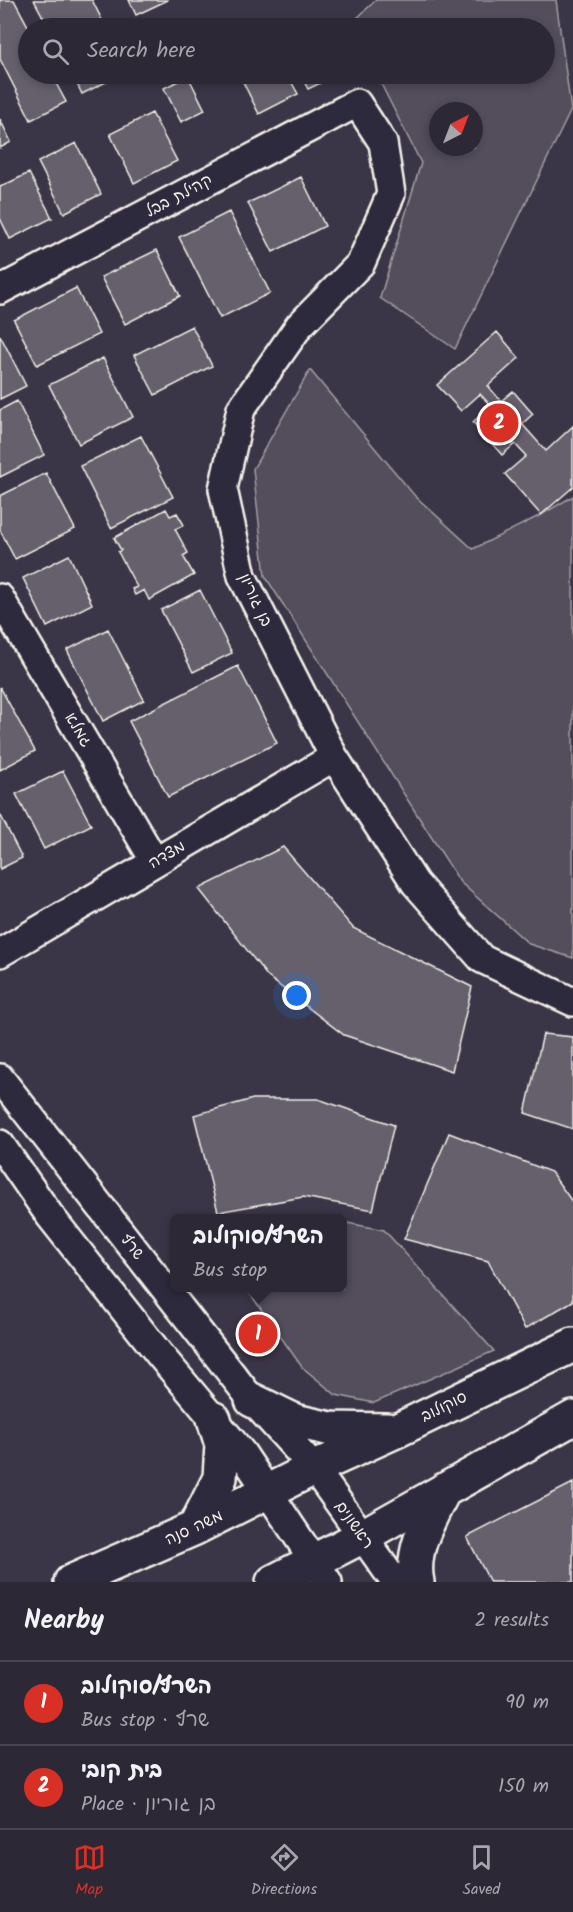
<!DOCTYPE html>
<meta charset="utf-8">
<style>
:root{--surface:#2c2835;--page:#383441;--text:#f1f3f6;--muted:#a6a6ad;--line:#484450;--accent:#d93025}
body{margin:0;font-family:Kalam,"Playpen Sans Hebrew",sans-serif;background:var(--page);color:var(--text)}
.compass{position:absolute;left:429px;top:102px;width:54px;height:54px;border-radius:50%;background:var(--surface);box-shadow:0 3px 9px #0003;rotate:42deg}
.you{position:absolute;left:297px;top:996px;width:21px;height:21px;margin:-15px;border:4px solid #fff;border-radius:50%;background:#1a73e8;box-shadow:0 0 0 9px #1a73e833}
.badge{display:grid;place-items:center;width:39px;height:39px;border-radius:50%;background:var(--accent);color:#fff;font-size:20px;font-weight:700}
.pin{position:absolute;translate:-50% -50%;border:3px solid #fff;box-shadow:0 2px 6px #0006}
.popup{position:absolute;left:170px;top:1214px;width:177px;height:78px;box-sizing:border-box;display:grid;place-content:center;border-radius:9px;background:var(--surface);filter:drop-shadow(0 2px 4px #0005);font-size:20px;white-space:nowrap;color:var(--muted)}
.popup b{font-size:22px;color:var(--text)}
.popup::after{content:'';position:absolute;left:50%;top:100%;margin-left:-12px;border:12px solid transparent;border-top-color:var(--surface)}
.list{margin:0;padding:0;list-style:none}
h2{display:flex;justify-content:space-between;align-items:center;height:78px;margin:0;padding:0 24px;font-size:26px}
h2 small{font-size:20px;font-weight:400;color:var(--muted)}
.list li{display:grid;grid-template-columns:39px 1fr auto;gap:18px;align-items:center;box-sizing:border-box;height:84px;padding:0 24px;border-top:2px solid var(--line)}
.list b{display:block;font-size:22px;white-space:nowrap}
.list p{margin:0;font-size:20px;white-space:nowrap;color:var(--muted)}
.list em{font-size:20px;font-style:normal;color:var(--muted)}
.icon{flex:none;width:33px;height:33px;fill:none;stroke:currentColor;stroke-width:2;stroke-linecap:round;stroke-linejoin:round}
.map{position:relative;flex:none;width:573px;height:1582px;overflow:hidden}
.search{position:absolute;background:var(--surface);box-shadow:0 3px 9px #0003;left:18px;right:18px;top:18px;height:66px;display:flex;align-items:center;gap:15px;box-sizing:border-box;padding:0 21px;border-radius:33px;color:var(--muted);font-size:22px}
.sheet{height:246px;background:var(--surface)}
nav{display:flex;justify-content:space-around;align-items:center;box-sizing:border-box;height:84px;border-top:2px solid var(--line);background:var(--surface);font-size:16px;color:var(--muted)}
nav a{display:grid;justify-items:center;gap:3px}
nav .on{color:var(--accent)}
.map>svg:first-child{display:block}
.green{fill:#534e5c;stroke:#a4a0a2;stroke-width:1.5;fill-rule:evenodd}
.building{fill:#65616c;stroke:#f4f1e8;stroke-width:1.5}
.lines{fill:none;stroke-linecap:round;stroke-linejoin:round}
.minor-casing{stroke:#f4f1e8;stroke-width:32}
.major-casing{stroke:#f4f1e8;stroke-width:38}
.minor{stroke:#2f2a3d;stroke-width:27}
.major{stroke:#2f2a3d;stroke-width:33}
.labels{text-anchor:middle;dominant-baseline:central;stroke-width:4.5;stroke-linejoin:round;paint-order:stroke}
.street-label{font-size:16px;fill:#f4f1e8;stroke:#2f2a3d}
</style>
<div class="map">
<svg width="573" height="1582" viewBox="0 0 573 1582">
<rect width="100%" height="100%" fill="#3b3647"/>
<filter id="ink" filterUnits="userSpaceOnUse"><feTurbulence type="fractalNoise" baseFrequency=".0167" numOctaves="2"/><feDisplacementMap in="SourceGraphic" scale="12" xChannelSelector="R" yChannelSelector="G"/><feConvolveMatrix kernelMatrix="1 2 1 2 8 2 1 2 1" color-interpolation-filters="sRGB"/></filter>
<g filter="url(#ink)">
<!-- green -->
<path class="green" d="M376 0H556L571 110 455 349 380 298 421 163 376 74H544V28H353L351 24ZM438 111H474V147H438Z
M310 370 414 495 473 549 541 515 573 496V958L529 944 460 882 265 576 253 469Z
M342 1222 384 1230 494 1351 374 1403 336 1395 302 1367 246 1288H342Z"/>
<!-- building -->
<path class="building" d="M0 0H14L29 28 28 74H51L66 102 31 120 0 59Z
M34 0H92L106 28H49Z
M129 0H168L136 15Z
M330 19 335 28H311Z
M72 74H122L82 94Z
M239 74H287L298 94 259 114Z
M300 74H339L308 89Z
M188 76 205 110 181 122 164 88Z
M152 113 177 161 134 183 110 134Z
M0 119 11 142 0 148Z
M76 143 101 194 64 213 38 162Z
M29 173 52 218 10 239 0 218V187Z
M301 177 325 226 273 252 248 203Z
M229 212 270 293 220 318 179 237Z
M157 250 180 296 125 324 101 277Z
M76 288 99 334 37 365 14 320Z
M192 326 212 366 155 395 134 355Z
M497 332 519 358 488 386 501 401 513 391 533 414 522 424 546 451 573 426V487L541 515 505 474 526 456 515 444 502 455 473 422 491 406 480 394 461 411 437 385Z
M0 335 26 386 0 399Z
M103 358 133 417 79 444 49 385Z
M17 401 44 455 0 477V410Z
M141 436 173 497 111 528 80 466Z
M46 473 75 529 15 559 0 530V496Z
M166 509 170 516 177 513 184 525 175 529 188 553 183 556 194 575 149 600 144 590 135 595 132 589 137 587 118 552 121 550 114 538Z
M69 555 92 604 47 627 23 578Z
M200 590 232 653 193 672 161 610Z
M108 629 144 700 103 721 67 650Z
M238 666 277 743 168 797 129 721Z
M0 687 35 751 0 770Z
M63 771 91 825 44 849 16 794Z
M0 814 22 858 0 869Z
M283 847 353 928 472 987 452 1071 344 1035 268 977 199 889Z
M543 1034 573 1037V1129L525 1113Z
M253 1099H318L394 1125 373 1210 303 1197 218 1212 194 1115Z
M449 1133 551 1172 573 1203V1301L525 1329 488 1261 404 1239Z
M573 1483V1582H490L467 1537Z"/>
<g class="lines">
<!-- minor casing -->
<g class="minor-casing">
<path id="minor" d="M0 290 357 103 383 143 391 194 361 263 299 326 241 409 223 489 242 576 334 757 415 883 482 959 573 1002
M0 598 155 862
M0 953 334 757
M0 1078 252 1400 314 1468 395 1582
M0 1144 50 1216 160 1355 242 1453 328 1582"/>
</g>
<!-- major casing -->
<g class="major-casing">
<path id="major" d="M252 1400 295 1421 331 1429 387 1430
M195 1528 220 1478 222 1445 214 1419
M71 1582 195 1528 314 1468 398 1430 573 1345
M273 1582 361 1537 573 1418
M417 1582C410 1550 430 1518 444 1490"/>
</g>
<!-- minor -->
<use href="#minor" class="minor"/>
<!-- major -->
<use href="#major" class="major"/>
</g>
</g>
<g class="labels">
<!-- street labels -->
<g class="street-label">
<text transform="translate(179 196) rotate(-28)">קהילת בבל</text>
<text transform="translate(255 600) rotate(65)">בן גוריון</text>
<text transform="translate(78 730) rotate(59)">גמלא</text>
<text transform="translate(167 855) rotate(-30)">מצדה</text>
<text transform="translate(132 1247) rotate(52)">שרף</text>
<text transform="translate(444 1407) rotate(-26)">סוקולוב</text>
<text transform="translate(354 1525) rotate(55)">ראשונים</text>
<text transform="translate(194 1528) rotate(-25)">משה סנה</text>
</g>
</g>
</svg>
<svg class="compass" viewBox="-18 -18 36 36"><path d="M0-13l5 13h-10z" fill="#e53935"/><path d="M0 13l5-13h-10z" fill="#a6a6ad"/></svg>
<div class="you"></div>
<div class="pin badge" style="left:258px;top:1334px">1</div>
<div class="popup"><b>השרף/סוקולוב</b>Bus stop</div>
<div class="pin badge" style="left:499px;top:423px">2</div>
<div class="search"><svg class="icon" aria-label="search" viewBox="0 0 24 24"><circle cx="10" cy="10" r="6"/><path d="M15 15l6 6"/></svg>Search here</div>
</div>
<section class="sheet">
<h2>Nearby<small>2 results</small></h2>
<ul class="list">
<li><span class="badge">1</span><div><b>השרף/סוקולוב</b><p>Bus stop · שרף</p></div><em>90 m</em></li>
<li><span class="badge">2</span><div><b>בית קובי</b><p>Place · בן גוריון</p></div><em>150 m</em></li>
</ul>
</section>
<nav>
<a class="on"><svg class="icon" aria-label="map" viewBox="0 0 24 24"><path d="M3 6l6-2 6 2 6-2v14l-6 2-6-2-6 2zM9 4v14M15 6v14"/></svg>Map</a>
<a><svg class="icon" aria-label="directions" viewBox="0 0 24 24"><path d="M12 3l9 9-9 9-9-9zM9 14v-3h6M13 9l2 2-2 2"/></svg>Directions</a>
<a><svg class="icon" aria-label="saved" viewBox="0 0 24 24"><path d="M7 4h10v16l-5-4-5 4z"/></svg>Saved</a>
</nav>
